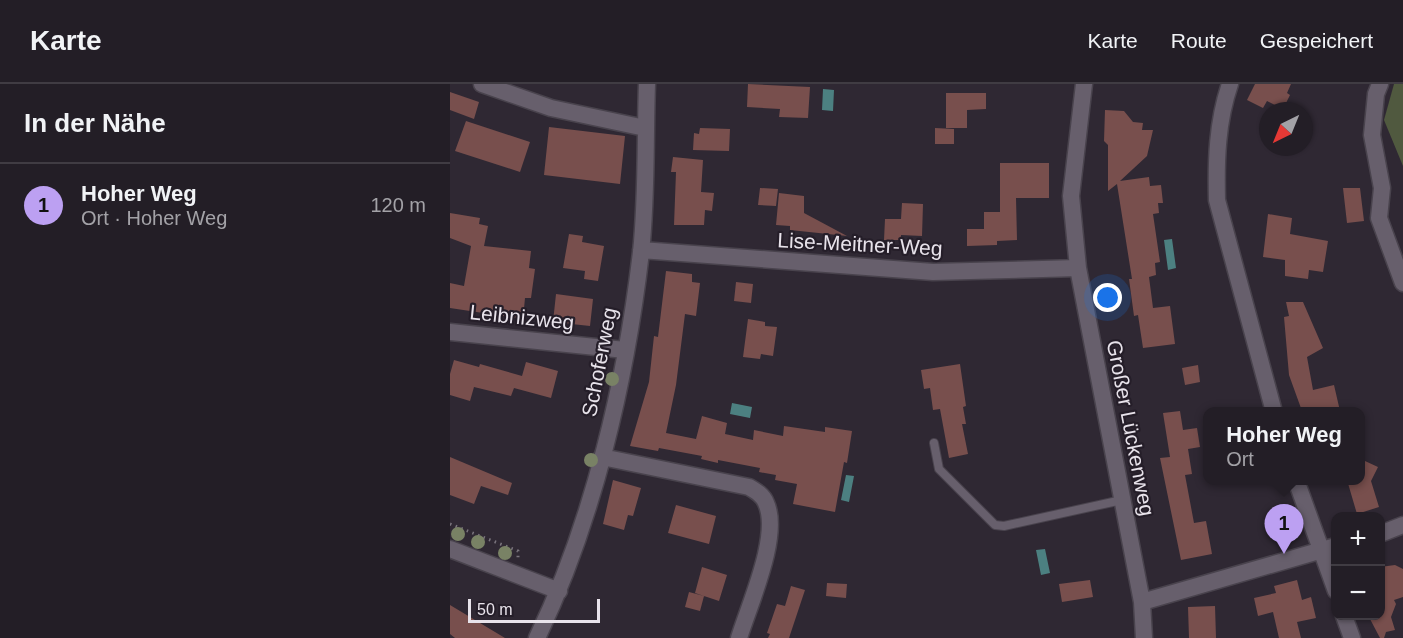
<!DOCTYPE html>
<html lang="de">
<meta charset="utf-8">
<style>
:root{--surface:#231e26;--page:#2b272e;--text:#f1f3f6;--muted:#a3a2a7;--line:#403c43;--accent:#bca0f2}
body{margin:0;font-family:Arial,sans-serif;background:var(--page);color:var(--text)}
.controls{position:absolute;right:18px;bottom:18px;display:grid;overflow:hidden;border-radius:12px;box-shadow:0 2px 4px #0004}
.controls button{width:54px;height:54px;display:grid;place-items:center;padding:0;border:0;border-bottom:2px solid var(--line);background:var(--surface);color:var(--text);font:30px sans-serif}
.compass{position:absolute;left:809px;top:18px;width:54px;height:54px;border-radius:50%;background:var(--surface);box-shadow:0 2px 4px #0004;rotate:223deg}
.scale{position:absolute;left:18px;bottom:15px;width:132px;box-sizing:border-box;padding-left:6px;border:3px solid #e8e3eb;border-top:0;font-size:16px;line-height:21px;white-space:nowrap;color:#e8e3eb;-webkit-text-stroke:4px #251e29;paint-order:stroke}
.you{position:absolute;left:658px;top:214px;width:21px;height:21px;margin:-15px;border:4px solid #fff;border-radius:50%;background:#1a73e8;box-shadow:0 0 0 9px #1a73e833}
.badge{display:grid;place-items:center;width:39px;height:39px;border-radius:50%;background:var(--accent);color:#111;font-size:20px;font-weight:700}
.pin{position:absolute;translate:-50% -50px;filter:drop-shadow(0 2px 3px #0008)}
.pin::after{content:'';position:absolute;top:32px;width:21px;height:18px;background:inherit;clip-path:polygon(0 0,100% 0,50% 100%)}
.popup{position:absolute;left:753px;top:323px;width:162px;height:78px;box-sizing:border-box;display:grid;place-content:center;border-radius:12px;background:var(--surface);filter:drop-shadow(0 2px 4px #0005);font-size:20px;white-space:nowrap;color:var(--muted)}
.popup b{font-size:22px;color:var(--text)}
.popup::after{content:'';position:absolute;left:50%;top:100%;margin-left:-12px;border:12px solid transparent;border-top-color:var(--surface)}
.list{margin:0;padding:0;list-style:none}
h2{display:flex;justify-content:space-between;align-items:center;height:78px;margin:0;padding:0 24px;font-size:26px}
h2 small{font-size:20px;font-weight:400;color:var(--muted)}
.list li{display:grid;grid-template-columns:39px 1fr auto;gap:18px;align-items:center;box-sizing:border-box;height:84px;padding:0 24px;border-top:2px solid var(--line)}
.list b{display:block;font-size:22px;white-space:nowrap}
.list p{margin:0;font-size:20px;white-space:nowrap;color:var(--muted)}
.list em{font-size:20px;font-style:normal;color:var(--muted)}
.map{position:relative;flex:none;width:953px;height:554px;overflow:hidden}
header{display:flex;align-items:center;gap:36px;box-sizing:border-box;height:84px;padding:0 30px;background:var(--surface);border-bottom:2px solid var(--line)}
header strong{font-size:28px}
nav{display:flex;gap:33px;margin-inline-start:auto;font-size:21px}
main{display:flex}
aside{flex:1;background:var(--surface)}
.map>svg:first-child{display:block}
.green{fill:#50593f}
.water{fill:#4c8081}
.building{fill:#784f4d}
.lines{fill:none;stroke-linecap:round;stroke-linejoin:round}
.lane-casing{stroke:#49434d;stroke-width:10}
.street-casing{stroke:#49434d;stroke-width:19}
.path{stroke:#7b757e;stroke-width:3;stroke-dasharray:1.5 4.5;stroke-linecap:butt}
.lane{stroke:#675f6c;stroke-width:8}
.street{stroke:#675f6c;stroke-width:16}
.tree{fill:#798265}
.labels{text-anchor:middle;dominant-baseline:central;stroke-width:4.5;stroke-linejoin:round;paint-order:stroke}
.street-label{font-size:21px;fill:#e8e3eb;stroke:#251e29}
</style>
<header>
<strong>Karte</strong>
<nav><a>Karte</a><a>Route</a><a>Gespeichert</a></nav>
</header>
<main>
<aside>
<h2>In der Nähe<small></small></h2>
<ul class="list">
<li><span class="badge">1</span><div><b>Hoher Weg</b><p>Ort · Hoher Weg</p></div><em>120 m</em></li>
</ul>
</aside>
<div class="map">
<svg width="953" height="554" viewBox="0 0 953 554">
<rect width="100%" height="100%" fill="#2f2833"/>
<!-- green -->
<path class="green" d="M944 0H953V82L934 36Z"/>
<!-- water -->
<path class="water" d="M373 5 384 6 383 27 372 26Z
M722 155 726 184 718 186 714 156Z
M282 319 302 323 300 334 280 330Z
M396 391 404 392 399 418 391 416Z
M595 465 600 489 591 491 586 466Z"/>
<!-- building -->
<path class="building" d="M298 0 360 3 358 34 329 33 330 25 297 23Z
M805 0H841L837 9 840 11 833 25 817 17 813 24 797 16Z
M0 8 29 18 24 35 0 26Z
M496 9H536V25L517 26V44H496Z
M655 26 674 27 683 38 693 39 692 46H703L697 72 670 97 699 93 700 102 711 101 713 119H708L709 129 703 130 710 178 705 179 706 191 699 193 703 224 720 222 725 260 693 264 688 231 684 232 679 195H682L667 100 658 107V61L654 57Z
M16 37 80 58 70 88 5 67Z
M99 43 175 52 170 100 94 91Z
M250 44 280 45 279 67 243 66 244 49 249 50Z
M485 44 504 45V60H485Z
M223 73 253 76 251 108 264 109 262 127 255 126 254 141H224L226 88H221Z
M550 79H599V114H566L567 156 547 157V161L517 162V145H534V128H550Z
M310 104 328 105 326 122 308 121Z
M893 104H910L914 137 897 139Z
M329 109 354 112V129L397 152 340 146V142L326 141Z
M452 119 473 120 472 152 451 151V156H434L435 135H451Z
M0 129 30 134 29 140 38 142 34 162 81 167 79 184 85 185 81 214H75L73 235 0 224V199L14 202 21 162 0 154Z
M818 130 842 134 840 150 878 157 873 188 859 186 858 195 835 192V176L813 173Z
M119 150 133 152 132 158 154 162 148 197 134 195 135 187 113 184Z
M216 187 242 190V198L250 199 246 232 235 230 226 301 216 349 246 355 252 332 277 339 275 350 303 356 304 346 333 352 334 342 375 348V343L402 347 397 379 394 378 385 428 343 420 347 400 325 396 326 391 309 388 310 384 268 376V379L251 375 252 372 209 364 208 367 180 362 199 298 204 252 208 253Z
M286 198 303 200 301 219 284 217Z
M106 210 143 215 140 242 103 238Z
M836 218H853L873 264 857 273 863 306 884 301 890 327H852L839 291 834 233 839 232Z
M298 235 315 238V242L327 243 323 272 311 270 310 275 293 273Z
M4 276 29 283 30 280 72 292 76 278 108 287 101 314 64 304 61 312 24 303 20 317 0 311V290Z
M510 280 516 322 513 323 516 340H512L518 370 499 374 490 325 483 326 480 304 474 305 471 286Z
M748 281 750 298 735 301 732 284Z
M730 327 733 346 747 344 750 363 738 365 742 390 735 391 744 439 756 437 762 470 731 476 710 374 720 373 713 329Z
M0 373 62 399 58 411 31 402 24 420 0 411Z
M915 377 928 383 921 397 929 423 907 430 897 396H910V383Z
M163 396 191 404 183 432 178 431 174 446 153 440Z
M226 421 266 432 259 460 218 449Z
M945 481 953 485V513L944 516 946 520 941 533 945 546 936 548 934 554H930L920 535 930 531V483Z
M252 483 277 491 269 517 245 509Z
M640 496 643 513 612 518 609 500Z
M847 496 852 516 861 513 866 534 847 538 851 554H829L823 528 808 532 804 514 826 509 824 502Z
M377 499 397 500 396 514 376 512Z
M341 502 355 506 339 554H318L320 550 317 549 327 520 335 522Z
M239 508 254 512 250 527 235 523Z
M0 521 55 554H5L0 550Z
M765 522 766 554H739L738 523Z"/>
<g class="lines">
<!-- lane casing -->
<g class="lane-casing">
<path id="lane" d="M484 359 489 385 545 441 554 442 672 416"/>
</g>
<!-- street casing -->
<g class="street-casing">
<path id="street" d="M32 0 101 24 195 44
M634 0 621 112 628 184 692 518 694 554
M780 0C767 38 766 76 767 116L824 328
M930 0 926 10 922 51 932 104 929 134 953 199
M191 166 483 188 628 184
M0 248 175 266
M152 373 299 403C306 407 313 411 316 419 331 451 299 521 289 554
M846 396 886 507
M930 450 953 441
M0 465 109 507
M692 518 886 462
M894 532 902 554
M87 554C143 438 176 297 191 168 197 113 195 56 197 0"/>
</g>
<!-- path -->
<path class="path" d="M0 440 68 467V475"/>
<!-- lane -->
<use href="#lane" class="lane"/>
<!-- street -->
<use href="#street" class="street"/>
</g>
<!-- trees -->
<g class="tree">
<circle cx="162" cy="295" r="7"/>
<circle cx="141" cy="376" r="7"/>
<circle cx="8" cy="450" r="7"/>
<circle cx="28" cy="458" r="7"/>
<circle cx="55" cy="469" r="7"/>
</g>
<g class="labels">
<!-- street labels -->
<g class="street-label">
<text transform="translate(410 160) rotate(3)">Lise-Meitner-Weg</text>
<text transform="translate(72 233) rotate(6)">Leibnizweg</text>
<text transform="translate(149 278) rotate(-79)">Schoferweg</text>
<text transform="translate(681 344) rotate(79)">Großer Lückenweg</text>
</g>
</g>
</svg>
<div class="controls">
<button>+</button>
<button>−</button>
</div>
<svg class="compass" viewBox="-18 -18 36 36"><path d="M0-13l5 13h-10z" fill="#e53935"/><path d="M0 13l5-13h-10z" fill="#a3a2a7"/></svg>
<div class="scale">50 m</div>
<div class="you"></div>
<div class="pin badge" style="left:834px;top:470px">1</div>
<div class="popup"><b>Hoher Weg</b>Ort</div>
</div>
</main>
